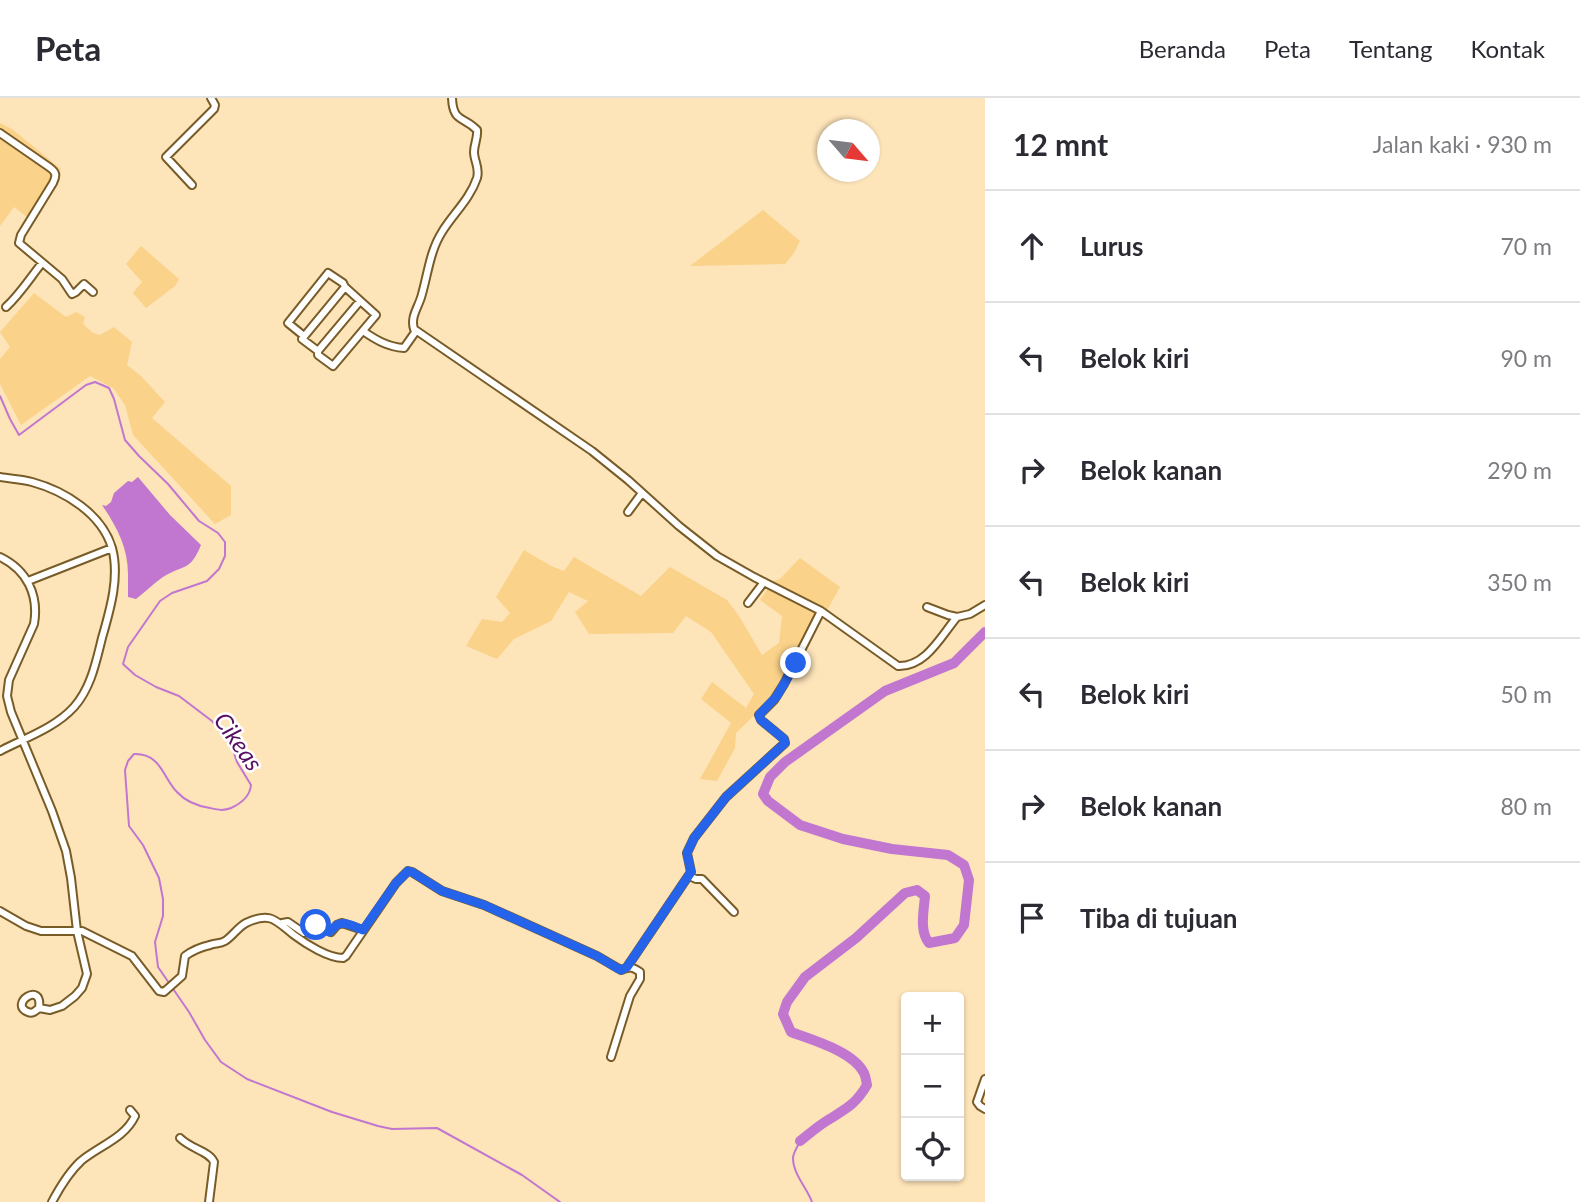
<!DOCTYPE html>
<html lang="id">
<meta charset="utf-8">
<style>
:root{--surface:#fff;--page:#f2f2f3;--text:#2b2b33;--muted:#7c7c81;--line:#e1e1e2}
body{margin:0;font-family:Lato,sans-serif;background:var(--page);color:var(--text)}
.controls{position:absolute;right:21px;bottom:21px;display:grid;overflow:hidden;border-radius:7px;box-shadow:0 2px 5px #0004}
.controls button{width:63px;height:63px;display:grid;place-items:center;padding:0;border:0;border-bottom:2px solid var(--line);background:var(--surface);color:var(--text);font:35px sans-serif}
.compass{position:absolute;left:817px;top:21px;width:63px;height:63px;border-radius:50%;background:var(--surface);box-shadow:0 2px 5px #0004;rotate:118deg}
.stop{position:absolute;width:21px;height:21px;margin:-16px;border:5px solid #2563eb;border-radius:50%;background:#fff}
.stop.end{background:#2563eb;border-color:#fff;box-shadow:0 2px 7px #0008}
.list{margin:0;padding:0;list-style:none}
h2{display:flex;justify-content:space-between;align-items:center;height:91px;margin:0;padding:0 28px;font-size:30px}
h2 small{font-size:23px;font-weight:400;color:var(--muted)}
.list li{display:grid;grid-template-columns:46px 1fr auto;gap:21px;align-items:center;box-sizing:border-box;height:112px;padding:0 28px;border-top:2px solid var(--line)}
.list b{display:block;font-size:26px;white-space:nowrap}
.list em{font-size:23px;font-style:normal;color:var(--muted)}
.icon{flex:none;width:38px;height:38px;fill:none;stroke:currentColor;stroke-width:2;stroke-linecap:round;stroke-linejoin:round}
.map{position:relative;flex:none;width:985px;height:1104px;overflow:hidden}
header{display:flex;align-items:center;gap:42px;box-sizing:border-box;height:98px;padding:0 35px;background:var(--surface);border-bottom:2px solid var(--line)}
header strong{font-size:33px}
nav{display:flex;gap:38px;margin-inline-start:auto;font-size:24px}
main{display:flex}
aside{flex:1;background:var(--surface)}
.map>svg:first-child{display:block}
.green{fill:#fbd28a}
.water{fill:#c176d0}
.lines{fill:none;stroke-linecap:round;stroke-linejoin:round}
.stream{stroke:#c176d0;stroke-width:2}
.river{stroke:#c176d0;stroke-width:10}
.minor-casing{stroke:#785c28;stroke-width:10}
.minor{stroke:#fff;stroke-width:6}
.route{stroke:#2563eb;stroke-width:9}
.labels{text-anchor:middle;dominant-baseline:central;stroke-width:5;stroke-linejoin:round;paint-order:stroke}
.water-label{font-size:24px;font-style:italic;fill:#560f63;stroke:#fff}
</style>
<header>
<strong>Peta</strong>
<nav><a>Beranda</a><a>Peta</a><a>Tentang</a><a>Kontak</a></nav>
</header>
<main>
<div class="map">
<svg width="985" height="1104" viewBox="0 0 985 1104">
<rect width="100%" height="100%" fill="#fde4b9"/>
<!-- green -->
<path class="green" d="M0 25 12 31 61 71 32 123 14 109 0 128Z
M763 112 800 143 794 155 785 166 690 168Z
M141 148 179 181 175 188 146 210 133 195 142 184 126 166Z
M34 195 66 219 76 214 85 219 83 226 93 235 100 237 114 229 132 244 127 267 141 278 165 304 152 320 231 388V417L215 426 133 337 125 307 113 290 90 278 21 327 0 286V261L10 249 0 234Z
M524 452 551 468 564 473 574 459 641 498 670 469 727 502 739 518 762 557 779 545 782 518 760 502 773 483 780 481 800 460 840 489 824 518 820 515 773 599 736 635 735 650 717 683 700 681 731 625 701 601 712 584 746 610 754 596 711 534 686 518 673 535 589 536 575 514 588 503 569 494 551 523 514 541 497 561 466 548 482 521 502 524 510 515 496 499Z"/>
<!-- water -->
<path class="water" d="M138 379 170 417 201 447C190 474 184 466 163 479 154 485 145 494 136 501L128 499C128 491 128 484 128 476 128 450 117 429 102 407L106 408 111 404 114 395 128 383 132 384Z"/>
<g class="lines">
<!-- stream -->
<path class="stream" d="M0 298 10 321 19 337 86 287 95 284 109 290 114 301 125 342 139 358 168 386 199 423 218 435 225 444V458L219 471 207 483 172 495 160 503 128 549 123 566 135 577 156 589 179 598 212 623 232 649 237 664 251 687C250 698 242 705 231 710 223 713 219 712 210 710 197 708 186 704 177 694 163 680 161 655 134 656L128 663 125 672 129 728 143 747 159 780 163 801V818L155 844 158 869 189 914 205 942 221 964 247 981 332 1014 378 1028 392 1031 437 1030 522 1077 560 1104
M800 1043C798 1048 793 1055 793 1060 793 1076 807 1090 812 1104"/>
<!-- river -->
<path class="river" d="M800 1043C809 1036 818 1028 828 1022 847 1010 855 1007 867 987 866 983 866 979 864 975 853 953 812 942 791 934L783 916 787 904 805 879 856 840 905 795 917 792 925 798C924 812 919 833 929 845L955 840 964 827 969 782 964 767 948 757 892 751 843 741 800 727 768 703 763 696 770 679 785 664 885 593 954 565 985 534"/>
<!-- minor casing -->
<g class="minor-casing">
<path id="minor" d="M452 0C453 25 464 18 477 32 478 40 474 46 474 54 474 63 480 70 477 80 470 101 453 116 442 134 430 153 428 175 422 196 419 209 410 218 414 231L592 353 628 382 679 428 717 458 754 479 821 513 898 568C926 569 941 538 957 519L970 516 985 507
M0 35 49 69C56 74 57 77 53 85L21 137 19 145 62 181 72 196 76 194 84 186 93 194
M192 87 166 59 214 11 215 7 211 0
M6 209C20 196 30 180 42 165
M363 233C376 242 388 249 404 250L416 233
M304 238 288 225 328 175 343 185 345 189 376 217 333 268 318 257V253L302 241 345 189
M318 253 360 203
M0 379C11 381 21 381 32 384 65 393 102 416 112 450 120 479 110 512 102 540 96 564 91 590 74 609 55 630 25 640 0 653
M628 414 642 395
M0 459C27 472 39 497 34 526L9 582 7 598 11 614 52 713 66 753 71 780 77 833 87 876 82 890 75 898 62 908 50 912 39 910C35 913 33 916 28 914 8 906 43 882 39 910
M28 483 112 450
M748 505 764 484
M927 509 948 517 957 519
M689 778 696 781H702L734 814
M0 813 26 828 41 833H82L132 858 159 893 164 894 182 878 185 858C192 853 201 849 210 847 215 845 220 846 225 843 233 838 238 829 246 825 271 813 276 823 294 837 306 846 328 860 343 860L346 858 396 785 408 773 412 774 442 793 484 807 597 858 621 872C630 869 632 868 640 874V881L630 898 611 959
M282 825 288 824 304 835 318 827 331 834 337 827 342 825 363 832
M627 869 691 774 687 755 694 740 726 699 785 645 784 641 761 622 759 617 774 602 784 586 821 513
M985 981 977 1004 980 1008 985 1011
M180 1040C191 1051 209 1053 214 1064L209 1104
M52 1104C60 1089 69 1074 81 1063 99 1048 125 1040 135 1018L130 1012"/>
</g>
<!-- minor -->
<use href="#minor" class="minor"/>
</g>
<g class="lines">
<!-- route -->
<path class="route" d="M316 827H320L329 834C332 832 334 829 337 827 343 822 357 830 363 832L396 785 408 773 412 774 442 793 484 807 597 858 617 870 621 872 627 869 691 774 687 755 694 740 726 699 785 645 784 641 761 622 759 617 777 598 796 565"/>
</g>
<g class="labels">
<!-- water labels -->
<g class="water-label">
<text transform="translate(239 643) rotate(55)">Cikeas</text>
</g>
</g>
</svg>
<div class="controls">
<button>+</button>
<button>−</button>
<button><svg class="icon" aria-label="locate" viewBox="0 0 24 24"><circle cx="12" cy="12" r="6"/><path d="M12 2v4M12 18v4M2 12h4M18 12h4"/></svg></button>
</div>
<svg class="compass" viewBox="-18 -18 36 36"><path d="M0-13l5 13h-10z" fill="#e53935"/><path d="M0 13l5-13h-10z" fill="#7c7c81"/></svg>
<div class="stop" style="left:316px;top:827px"></div>
<div class="stop end" style="left:796px;top:565px"></div>
</div>
<aside>
<h2>12 mnt<small>Jalan kaki · 930 m</small></h2>
<ul class="list">
<li><svg class="icon" aria-label="ahead" viewBox="0 0 24 24"><path d="M12 20V5M6 11l6-6 6 6"/></svg><div><b>Lurus</b></div><em>70 m</em></li>
<li><svg class="icon" aria-label="left" viewBox="0 0 24 24"><path d="M17 20v-9H6M10 6l-5 5 5 5"/></svg><div><b>Belok kiri</b></div><em>90 m</em></li>
<li><svg class="icon" aria-label="right" viewBox="0 0 24 24"><path d="M7 20v-9h11M14 6l5 5-5 5"/></svg><div><b>Belok kanan</b></div><em>290 m</em></li>
<li><svg class="icon" aria-label="left" viewBox="0 0 24 24"><path d="M17 20v-9H6M10 6l-5 5 5 5"/></svg><div><b>Belok kiri</b></div><em>350 m</em></li>
<li><svg class="icon" aria-label="left" viewBox="0 0 24 24"><path d="M17 20v-9H6M10 6l-5 5 5 5"/></svg><div><b>Belok kiri</b></div><em>50 m</em></li>
<li><svg class="icon" aria-label="right" viewBox="0 0 24 24"><path d="M7 20v-9h11M14 6l5 5-5 5"/></svg><div><b>Belok kanan</b></div><em>80 m</em></li>
<li><svg class="icon" aria-label="arrive" viewBox="0 0 24 24"><path d="M6 21V4h12l-3 4 3 4H6"/></svg><div><b>Tiba di tujuan</b></div></li>
</ul>
</aside>
</main>
